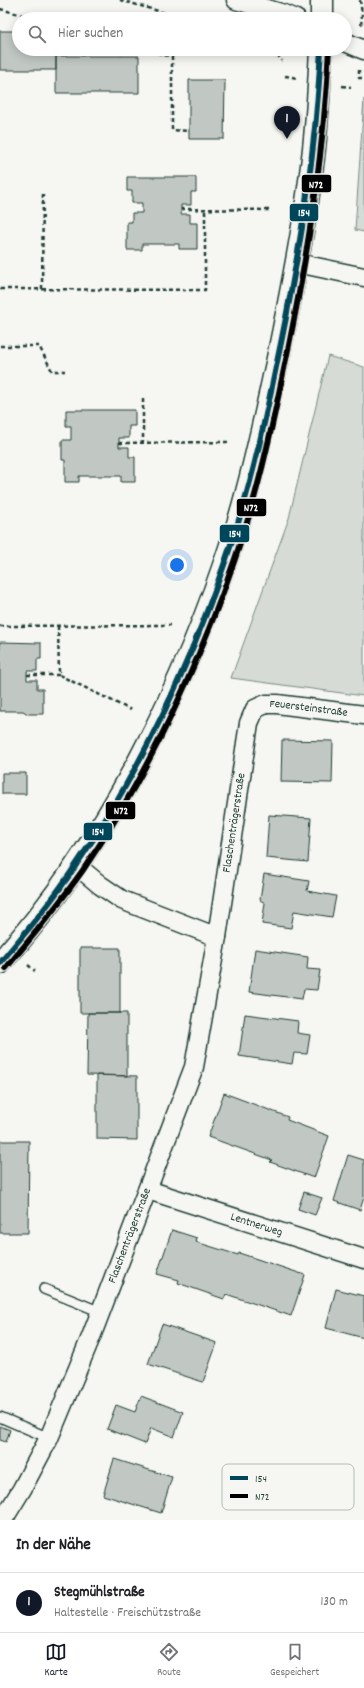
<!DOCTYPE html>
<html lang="de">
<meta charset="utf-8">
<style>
:root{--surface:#fff;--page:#f2f2f2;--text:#202124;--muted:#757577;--line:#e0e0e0;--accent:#111827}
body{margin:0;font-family:Dekko,sans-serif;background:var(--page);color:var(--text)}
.you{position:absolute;left:177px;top:565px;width:14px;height:14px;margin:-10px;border:3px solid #fff;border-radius:50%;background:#1a73e8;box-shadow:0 0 0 6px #1a73e833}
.badge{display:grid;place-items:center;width:26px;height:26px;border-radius:50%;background:var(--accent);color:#fff;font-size:13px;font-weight:700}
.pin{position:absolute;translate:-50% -33px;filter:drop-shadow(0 1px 2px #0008)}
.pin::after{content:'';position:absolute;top:21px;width:14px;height:12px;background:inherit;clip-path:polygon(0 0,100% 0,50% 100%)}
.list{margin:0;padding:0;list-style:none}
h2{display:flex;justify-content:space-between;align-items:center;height:52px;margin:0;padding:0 16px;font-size:17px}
h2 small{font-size:13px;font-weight:400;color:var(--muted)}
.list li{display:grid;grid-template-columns:26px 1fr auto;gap:12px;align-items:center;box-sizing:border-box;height:60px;padding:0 16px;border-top:1px solid var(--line)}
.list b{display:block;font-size:15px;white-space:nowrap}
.list p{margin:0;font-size:13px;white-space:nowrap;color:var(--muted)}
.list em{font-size:13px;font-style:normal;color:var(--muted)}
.icon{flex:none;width:22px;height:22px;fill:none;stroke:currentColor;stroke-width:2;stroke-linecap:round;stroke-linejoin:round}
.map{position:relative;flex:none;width:364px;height:1520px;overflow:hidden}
.search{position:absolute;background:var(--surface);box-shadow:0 2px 10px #0003;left:12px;right:12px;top:12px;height:44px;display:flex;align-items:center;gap:10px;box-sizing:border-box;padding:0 14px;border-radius:22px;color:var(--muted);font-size:15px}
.sheet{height:112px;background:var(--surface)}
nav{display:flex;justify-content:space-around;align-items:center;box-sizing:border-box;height:56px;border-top:1px solid var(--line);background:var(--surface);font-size:11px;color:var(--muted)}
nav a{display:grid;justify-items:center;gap:2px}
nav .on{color:var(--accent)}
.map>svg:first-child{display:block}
.green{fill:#d6dbd6;stroke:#7a8c85}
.building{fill:#c1c8c3;stroke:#1f3d34}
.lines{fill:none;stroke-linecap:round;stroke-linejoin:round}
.lane-casing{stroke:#1f3d34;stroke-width:12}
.street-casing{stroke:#1f3d34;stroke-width:21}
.secondary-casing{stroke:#1f3d34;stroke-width:25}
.path{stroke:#1f3d34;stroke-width:2.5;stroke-dasharray:4 3;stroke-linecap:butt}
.lane{stroke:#f6f6f2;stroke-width:9}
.street{stroke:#f6f6f2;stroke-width:18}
.secondary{stroke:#f6f6f2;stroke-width:22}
.bus-1-casing{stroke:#f6f6f2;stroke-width:9}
.bus-2-casing{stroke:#f6f6f2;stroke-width:9}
.bus-1{stroke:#00465a;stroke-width:6}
.bus-2{stroke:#000;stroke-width:6}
.labels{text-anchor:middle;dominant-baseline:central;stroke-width:3.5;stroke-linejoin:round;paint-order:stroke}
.street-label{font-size:12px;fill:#1f3d34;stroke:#f6f6f2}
.key{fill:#f6f6f2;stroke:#b6beb9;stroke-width:1}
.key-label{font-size:11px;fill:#1f3d34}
.line-badge{stroke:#f6f6f2;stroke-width:1.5}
.badge-label{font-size:11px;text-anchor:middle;font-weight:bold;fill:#fff}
</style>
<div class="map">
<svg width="364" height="1520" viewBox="0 0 364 1520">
<rect width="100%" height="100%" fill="#f6f6f2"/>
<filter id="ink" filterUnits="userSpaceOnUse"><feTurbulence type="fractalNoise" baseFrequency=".025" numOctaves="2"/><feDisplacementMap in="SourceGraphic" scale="8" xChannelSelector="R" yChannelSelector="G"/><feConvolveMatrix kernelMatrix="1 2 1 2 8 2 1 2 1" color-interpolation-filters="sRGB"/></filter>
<g filter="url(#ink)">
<!-- green -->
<path class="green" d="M364 99V232L355 230Z
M328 356 364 367V696L231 678 289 518Z"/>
<!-- building -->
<path class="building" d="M0 31H19V49H56V70H0Z
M56 56H139V93H56Z
M189 80H225L224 139H189Z
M127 177H196V192H191V205H181V214H190V223H197V249H179V244H142V250H127V222H132V213H142V203H132V191H127Z
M66 410H135V426H129V438H119V447H129V457H135V482H121V476H79V482H65V460H62V440H71V426H66Z
M0 642 41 643V659H37V671H27V680H37V689H43V714H28L23 711H0Z
M282 740 333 741 332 783 281 782Z
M2 773H26V794H2Z
M269 815 311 818 308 862 266 858Z
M264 874 309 881 307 891 336 896 332 917 294 911 291 928 262 924 265 903 260 900Z
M80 948H120V1013H80Z
M255 949 308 957 307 969 320 970 317 990 304 989 302 999 249 992Z
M88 1013H127V1076L87 1075Z
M245 1014 298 1021 297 1033 310 1035 307 1054 294 1053 292 1064 239 1056Z
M97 1075 137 1076V1140L97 1139Z
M224 1093 288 1117 287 1120 329 1136 314 1178 270 1162 272 1160 208 1137Z
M0 1141H29L28 1233H0Z
M348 1155 364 1160V1197L360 1210 334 1201Z
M304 1192 322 1198 315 1215 298 1209Z
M172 1230 197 1238 196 1242 238 1255 239 1253 305 1275 291 1316 226 1294 224 1299 178 1283 179 1280 157 1274Z
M336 1289 364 1296V1338L326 1328Z
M162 1324 217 1343 203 1382 148 1364Z
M141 1396 183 1412 174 1437 151 1428 145 1444 107 1429 116 1405 135 1412Z
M0 1426 10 1430 6 1442 0 1440Z
M114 1459 172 1477 161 1513 103 1495Z"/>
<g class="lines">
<!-- lane casing -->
<g class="lane-casing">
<path id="lane" d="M44 1289 101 1312
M0 1417 49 1438"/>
</g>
<!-- street casing -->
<g class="street-casing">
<g id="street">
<path d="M236 0 284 14 296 19"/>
<path d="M345 42 364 50"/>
<path d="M297 263 364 277"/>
<path d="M76 865 100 885 122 900 217 937"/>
<path id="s1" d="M148 1190 364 1259"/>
<path id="s2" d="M3 1520 22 1489 49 1438 91 1337 194 1067 217 937 249 723 255 709 266 704H277L364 715"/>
</g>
</g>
<!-- secondary casing -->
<g class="secondary-casing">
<path id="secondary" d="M322 0V19
M0 963C110 841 187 682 237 527 254 473 265 417 277 363 290 300 303 236 311 173 317 132 319 90 321 49"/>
</g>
<!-- path -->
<path class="path" d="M120 0 186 19
M360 0 362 14 361 27
M0 9 37 19
M121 49 122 56
M144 49 172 57V130L189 131
M273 49 282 61
M359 70V78H364
M285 76 298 78
M342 86 351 87
M181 209 272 210
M0 289 205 290V209
M42 289 43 191
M0 346H39L52 371H65
M143 399V442
M119 443 230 442
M0 626 171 625
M58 626 59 675 131 710
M27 675H59
M28 965 35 971"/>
<!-- lane -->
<use href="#lane" class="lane"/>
<!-- street -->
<use href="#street" class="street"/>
<!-- secondary -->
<use href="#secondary" class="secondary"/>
<!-- bus-1 casing -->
<g class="bus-1-casing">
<path id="bus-1" d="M0 963C27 931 53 900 76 865 147 762 199 645 237 526 256 467 268 405 281 343 301 244 316 150 321 49"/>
</g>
<!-- bus-2 casing -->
<g class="bus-2-casing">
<path id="bus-2" d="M6 968C33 936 59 904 83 870 154 766 206 649 245 529 264 469 276 407 289 345 309 245 324 151 329 49"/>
</g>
<!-- bus-1 -->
<use href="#bus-1" class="bus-1"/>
<!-- bus-2 -->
<use href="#bus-2" class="bus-2"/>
</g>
</g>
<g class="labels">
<!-- street labels -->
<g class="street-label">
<text stroke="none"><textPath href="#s2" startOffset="911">Feuersteinstraße</textPath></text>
<text stroke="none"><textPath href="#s2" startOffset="740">Flaschenträgerstraße</textPath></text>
<text stroke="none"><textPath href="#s1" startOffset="114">Lentnerweg</textPath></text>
<text stroke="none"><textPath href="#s2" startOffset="312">Flaschenträgerstraße</textPath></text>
</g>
</g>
<!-- legend -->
<rect x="222" y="1464" width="132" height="46" rx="6" class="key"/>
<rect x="230" y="1476" width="18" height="4" fill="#00465a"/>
<rect x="230" y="1494" width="18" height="4" fill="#000"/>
<g class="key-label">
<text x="255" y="1482">154</text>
<text x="255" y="1500">N72</text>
</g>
<g class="line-badge">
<rect x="301" y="174" width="31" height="19" rx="4" fill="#000"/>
<rect x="289" y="203" width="30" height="19" rx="4" fill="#00465a"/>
<rect x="236" y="498" width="31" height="19" rx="4" fill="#000"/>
<rect x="219" y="524" width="31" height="19" rx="4" fill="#00465a"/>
<rect x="105" y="801" width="31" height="19" rx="4" fill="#000"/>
<rect x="83" y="822" width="30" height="19" rx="4" fill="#00465a"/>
</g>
<g class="badge-label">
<text x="316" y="188">N72</text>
<text x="304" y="216">154</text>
<text x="251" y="511">N72</text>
<text x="235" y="537">154</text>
<text x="121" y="814">N72</text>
<text x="98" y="835">154</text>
</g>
</svg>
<div class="you"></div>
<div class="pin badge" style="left:287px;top:139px">1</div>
<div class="search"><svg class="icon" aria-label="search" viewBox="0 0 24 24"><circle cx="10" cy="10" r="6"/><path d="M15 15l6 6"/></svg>Hier suchen</div>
</div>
<section class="sheet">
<h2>In der Nähe<small></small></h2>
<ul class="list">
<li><span class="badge">1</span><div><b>Stegmühlstraße</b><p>Haltestelle · Freischützstraße</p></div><em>130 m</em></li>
</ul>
</section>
<nav>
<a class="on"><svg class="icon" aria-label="map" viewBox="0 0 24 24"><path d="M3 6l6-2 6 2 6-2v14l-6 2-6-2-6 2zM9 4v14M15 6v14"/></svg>Karte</a>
<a><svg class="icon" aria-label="directions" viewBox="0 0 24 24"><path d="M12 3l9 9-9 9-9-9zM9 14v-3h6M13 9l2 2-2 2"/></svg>Route</a>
<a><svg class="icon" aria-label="saved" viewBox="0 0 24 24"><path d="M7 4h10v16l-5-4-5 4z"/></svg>Gespeichert</a>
</nav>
